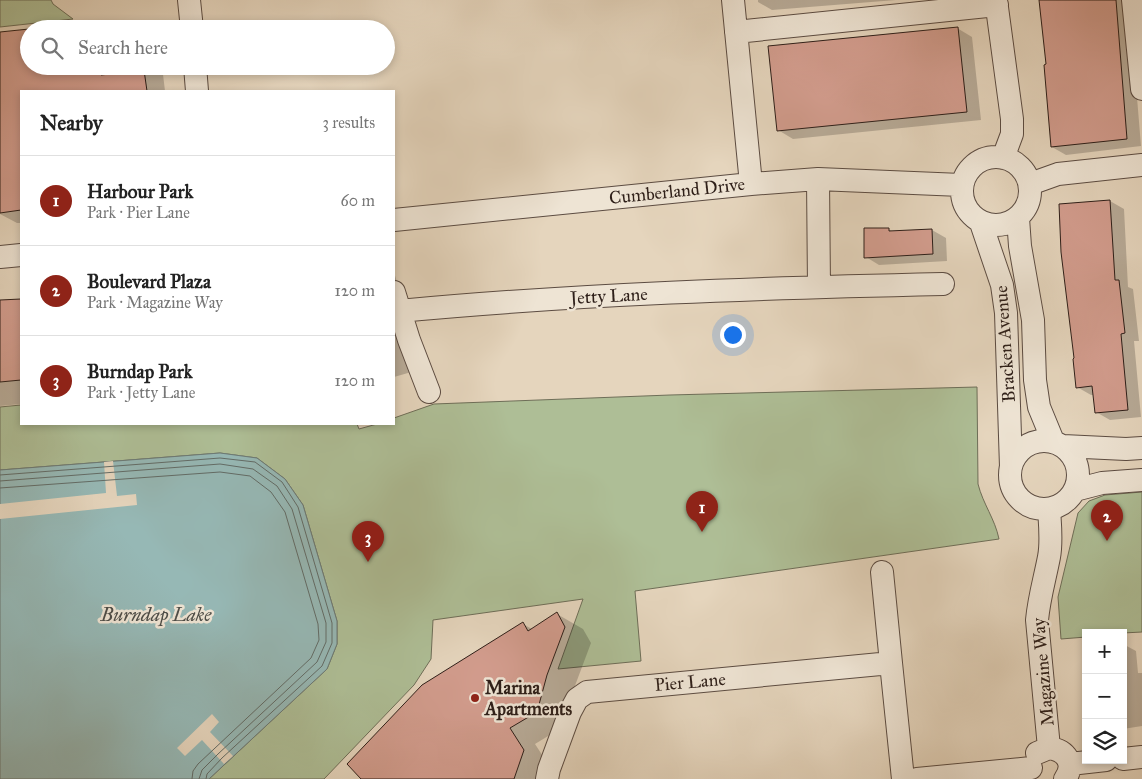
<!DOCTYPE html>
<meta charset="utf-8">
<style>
:root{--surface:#fff;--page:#f2f2f2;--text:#222;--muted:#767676;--line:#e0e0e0;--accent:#8f2418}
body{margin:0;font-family:"IM FELL Great Primer",serif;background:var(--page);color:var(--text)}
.controls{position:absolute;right:15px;bottom:15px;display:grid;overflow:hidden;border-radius:0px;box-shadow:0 2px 8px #0003}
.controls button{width:45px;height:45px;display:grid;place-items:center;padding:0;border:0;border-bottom:1px solid var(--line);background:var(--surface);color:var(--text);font:25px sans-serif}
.you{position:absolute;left:732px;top:334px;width:18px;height:18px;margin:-12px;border:4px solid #fff;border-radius:50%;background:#1a73e8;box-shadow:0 0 0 8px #1a73e833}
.badge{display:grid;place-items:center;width:32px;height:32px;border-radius:50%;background:var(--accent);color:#fff;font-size:16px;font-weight:700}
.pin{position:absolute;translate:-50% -41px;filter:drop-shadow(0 1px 2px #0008)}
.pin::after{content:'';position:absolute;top:26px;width:18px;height:15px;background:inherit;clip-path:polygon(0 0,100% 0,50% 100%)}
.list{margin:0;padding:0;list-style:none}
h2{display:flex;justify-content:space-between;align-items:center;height:65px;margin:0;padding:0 20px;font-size:21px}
h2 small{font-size:16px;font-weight:400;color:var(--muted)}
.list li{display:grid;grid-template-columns:32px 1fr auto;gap:15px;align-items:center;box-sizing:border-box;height:90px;padding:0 20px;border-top:1px solid var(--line)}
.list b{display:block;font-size:19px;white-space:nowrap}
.list p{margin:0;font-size:16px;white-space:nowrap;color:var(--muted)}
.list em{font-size:16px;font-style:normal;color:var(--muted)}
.icon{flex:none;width:28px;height:28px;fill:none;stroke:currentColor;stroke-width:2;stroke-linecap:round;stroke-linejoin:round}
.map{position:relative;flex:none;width:1142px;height:779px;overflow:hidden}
.search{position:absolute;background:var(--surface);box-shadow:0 2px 8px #0003;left:20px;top:20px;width:375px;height:55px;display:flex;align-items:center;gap:12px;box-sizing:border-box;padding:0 18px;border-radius:28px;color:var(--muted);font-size:19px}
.panel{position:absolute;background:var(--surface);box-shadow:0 2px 8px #0003;left:20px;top:90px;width:375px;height:335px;border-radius:0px}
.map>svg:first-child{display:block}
.green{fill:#aebe96;stroke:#6e6e58}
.water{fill:#96b8b5;stroke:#6c7b77}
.pier{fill:#e5d5bd}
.shadow{fill:#0003}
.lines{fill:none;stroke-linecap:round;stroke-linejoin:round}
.shore{stroke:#626c67;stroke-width:1}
.building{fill:#d29c8d;stroke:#2e1f19}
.street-casing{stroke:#5c4c42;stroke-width:24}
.street{stroke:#eee4d4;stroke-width:22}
.poi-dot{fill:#8f2418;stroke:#eee4d4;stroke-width:2}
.labels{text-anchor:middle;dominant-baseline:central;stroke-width:5;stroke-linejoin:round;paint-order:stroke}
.street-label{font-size:18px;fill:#2e1f19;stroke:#eee4d4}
.poi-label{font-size:18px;font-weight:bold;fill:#2e1f19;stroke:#eee4d4;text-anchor:start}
.water-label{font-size:19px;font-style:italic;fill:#4d4d48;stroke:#eee4d4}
</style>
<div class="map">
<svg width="1142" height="779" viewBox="0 0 1142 779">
<rect width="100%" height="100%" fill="#e5d5bd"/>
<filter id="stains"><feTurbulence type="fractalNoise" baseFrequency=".004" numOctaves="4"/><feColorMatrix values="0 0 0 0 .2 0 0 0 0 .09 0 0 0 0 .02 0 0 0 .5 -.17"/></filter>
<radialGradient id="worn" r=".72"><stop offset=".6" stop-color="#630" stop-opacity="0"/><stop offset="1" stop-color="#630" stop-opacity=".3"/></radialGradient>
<!-- green -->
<path class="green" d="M0 0H51L53 4 73 19 0 27Z
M977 387 978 484C983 504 995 519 999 539L635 591 641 661 558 669 583 599 433 620 431 659 414 685 324 779H209L327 669 337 644V621L303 505 285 479 257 458 220 453 0 470V407L21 405V424H357L359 429 377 424H394V418L434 404 670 395Z
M1142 492V632L1123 633H1086V637L1061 639 1058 597 1078 513 1089 501 1105 495Z"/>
<!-- water -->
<path class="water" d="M220 453 257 458 285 479 303 505 337 621V644L327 669 209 779H0V470Z"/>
<!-- pier -->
<path class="pier" d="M113 461 117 496 136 494 137 505 0 519V504L106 493 104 462Z
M212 714 219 722 210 732 233 756 224 764 202 740 185 756 177 748Z"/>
<!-- shadow -->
<path class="shadow" d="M758 0H896L772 10 758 2Z
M1040 0H1129L1141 146 1066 155 1052 147 1047 66Z
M112 24 121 29H43L70 26 72 27Z
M140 27 143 29H124Z
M957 28 972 37 981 120 793 139 778 130Z
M0 33 29 66H162L165 91H21V223H17L0 214Z
M1110 201 1124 209 1128 287 1133 289 1139 341H1134L1141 417 1110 420 1096 412 1095 395H1091L1077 387 1060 205Z
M888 229 894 232 932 230 946 238 947 261 879 265 866 257Z
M394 272 422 369 394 377Z
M21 300V404L0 406V302Z
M557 614 583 629 591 643 573 691 563 727 535 744 550 767 546 779H363L523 624 532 629Z
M1123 644 1136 651 1138 673H1142V726L1123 729Z"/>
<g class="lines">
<!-- shore -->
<path class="shore" d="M0 475 220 458 255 462 282 482 298 507 332 623V643L322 666 222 758 207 774 206 779
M0 481 220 464 253 469 277 486 292 509 326 623V642L317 662 218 754 202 770 199 779
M0 488 220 472 250 476 271 492 285 512 318 624 319 640 311 658 198 764 193 771 192 779"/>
</g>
<!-- building -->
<path class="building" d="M1039 0H1116L1127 139 1051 147 1044 65 1046 64Z
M958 27 967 112 777 131 768 46Z
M29 29V66H101V75L144 70 147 91H21V210L0 213V32Z
M1110 200 1115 280H1119L1125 333 1121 334 1128 410 1095 413 1092 386 1076 388 1073 359 1074 358 1061 252 1059 204Z
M864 228H889V231L932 229 933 254 864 258Z
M21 299V380L0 382V300Z
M557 612 565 627 547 675 537 712 510 728 524 750 514 779H361L347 764 422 685 523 622 528 631Z"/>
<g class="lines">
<!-- street casing -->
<g class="street-casing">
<path id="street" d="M189 0 192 29
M733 0 751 184
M996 0 1012 119V134L1003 158
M1133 0 1142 89
M736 32 997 5
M195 66 197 91
M962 191a34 34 0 1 1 68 0a34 34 0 1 1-68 0Z
M818 179 819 287
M1030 184 1058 174 1142 165
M1018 218 1020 246 1033 320 1035 380 1039 407 1053 441
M394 220 751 184 818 179 961 185
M981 223 1002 285 1006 313 1011 467
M0 257 21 255
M394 292 409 340 429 392
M399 311C580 294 761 288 943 284
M1010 475a34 34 0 1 1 68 0a34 34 0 1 1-68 0Z
M1063 446 1126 449 1142 448
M1075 490 1102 483 1142 480
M1049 509C1050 525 1052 541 1049 557 1045 578 1039 598 1037 620L1049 748
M882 572 891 663
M1037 753 1049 748C1066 750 1076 764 1065 779
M1123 759 1142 757
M1070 764 1106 760
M547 779 549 769 570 712 577 699 587 692 891 663 903 779
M917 779 1031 768"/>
</g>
<!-- street -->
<use href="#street" class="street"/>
</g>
<!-- markers -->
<circle class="poi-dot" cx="475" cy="698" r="5"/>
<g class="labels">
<!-- street labels -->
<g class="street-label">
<text transform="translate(677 191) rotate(-6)">Cumberland Drive</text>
<text transform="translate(609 296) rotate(-3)">Jetty Lane</text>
<text transform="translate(1005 344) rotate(-94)">Bracken Avenue</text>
<text transform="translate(1043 672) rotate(-95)">Magazine Way</text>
<text transform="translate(690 682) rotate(-5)">Pier Lane</text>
</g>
<!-- poi labels -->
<g class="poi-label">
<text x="485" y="688">Marina<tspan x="485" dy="21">Apartments</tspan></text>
</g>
<!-- water labels -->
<g class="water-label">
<text x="156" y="614">Burndap Lake</text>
</g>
</g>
<rect width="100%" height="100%" filter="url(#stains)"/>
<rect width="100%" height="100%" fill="url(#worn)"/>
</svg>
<div class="controls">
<button>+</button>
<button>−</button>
<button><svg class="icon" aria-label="layers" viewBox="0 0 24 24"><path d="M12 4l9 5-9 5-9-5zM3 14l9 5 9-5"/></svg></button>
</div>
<div class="you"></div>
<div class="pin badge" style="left:702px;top:532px">1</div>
<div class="pin badge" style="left:1107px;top:541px">2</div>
<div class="pin badge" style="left:368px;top:562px">3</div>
<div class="search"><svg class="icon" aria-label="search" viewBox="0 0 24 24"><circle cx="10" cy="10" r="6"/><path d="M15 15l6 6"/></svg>Search here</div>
<section class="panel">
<h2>Nearby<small>3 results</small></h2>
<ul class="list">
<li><span class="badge">1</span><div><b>Harbour Park</b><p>Park · Pier Lane</p></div><em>60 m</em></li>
<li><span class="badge">2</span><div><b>Boulevard Plaza</b><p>Park · Magazine Way</p></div><em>120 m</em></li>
<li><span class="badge">3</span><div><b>Burndap Park</b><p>Park · Jetty Lane</p></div><em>120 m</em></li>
</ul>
</section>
</div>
